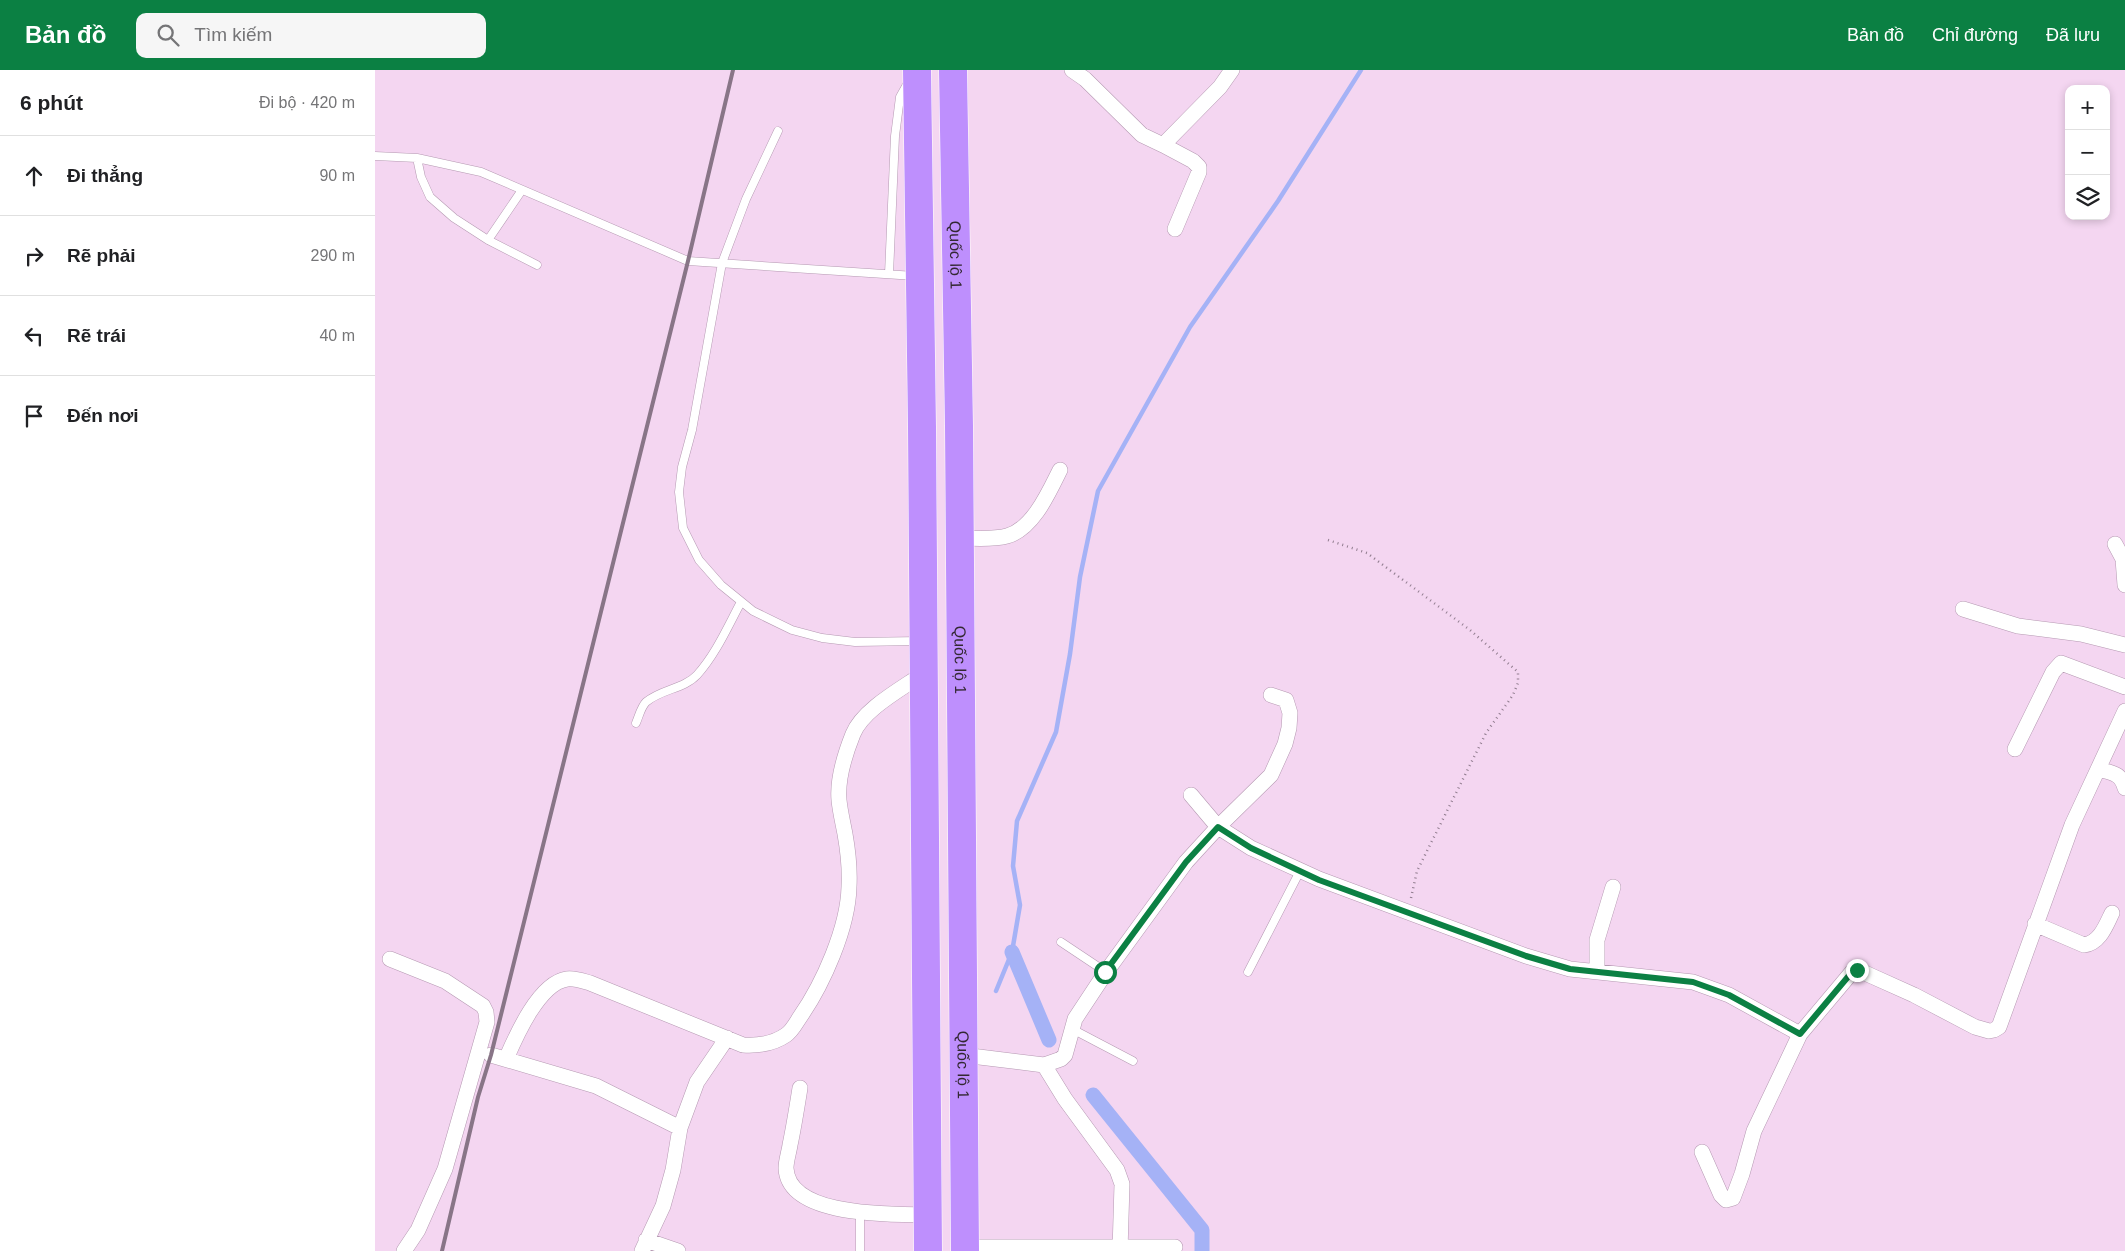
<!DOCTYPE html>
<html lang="vi">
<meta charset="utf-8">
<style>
:root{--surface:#fff;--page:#f6f6f6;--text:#202124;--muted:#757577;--line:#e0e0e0;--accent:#0b8043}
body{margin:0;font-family:Arial,sans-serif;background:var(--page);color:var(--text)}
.controls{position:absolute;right:15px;top:15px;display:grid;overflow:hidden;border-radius:10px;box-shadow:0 2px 8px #0003}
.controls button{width:45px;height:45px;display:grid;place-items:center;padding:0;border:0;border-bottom:1px solid var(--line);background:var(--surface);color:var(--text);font:25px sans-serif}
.stop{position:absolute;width:15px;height:15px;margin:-11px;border:4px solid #0b8043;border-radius:50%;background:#fff}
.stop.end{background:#0b8043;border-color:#fff;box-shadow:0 1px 5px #0008}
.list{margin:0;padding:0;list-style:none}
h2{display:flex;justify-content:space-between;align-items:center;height:65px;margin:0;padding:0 20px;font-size:21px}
h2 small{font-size:16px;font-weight:400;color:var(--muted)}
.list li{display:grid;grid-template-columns:32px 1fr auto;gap:15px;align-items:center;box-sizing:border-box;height:80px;padding:0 20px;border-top:1px solid var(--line)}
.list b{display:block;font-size:19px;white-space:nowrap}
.list em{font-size:16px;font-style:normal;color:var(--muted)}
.icon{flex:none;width:28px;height:28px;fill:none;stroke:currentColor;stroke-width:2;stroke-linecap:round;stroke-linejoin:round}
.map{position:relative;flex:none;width:1750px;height:1181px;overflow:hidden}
header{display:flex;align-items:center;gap:30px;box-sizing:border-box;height:70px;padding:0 25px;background:var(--accent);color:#fff}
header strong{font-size:24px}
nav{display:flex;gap:28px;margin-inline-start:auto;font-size:18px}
.search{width:350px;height:45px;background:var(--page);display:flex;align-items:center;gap:12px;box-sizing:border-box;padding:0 18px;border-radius:10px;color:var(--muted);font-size:19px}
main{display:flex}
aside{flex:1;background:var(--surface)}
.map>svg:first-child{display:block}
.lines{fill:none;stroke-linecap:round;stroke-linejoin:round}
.stream{stroke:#a5b2f6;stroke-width:4.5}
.canal{stroke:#a5b2f6;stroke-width:15}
.lane-casing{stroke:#b599b2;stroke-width:9}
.street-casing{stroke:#b599b2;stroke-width:16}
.highway-casing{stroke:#fff;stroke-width:29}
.path{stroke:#917d8f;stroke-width:2.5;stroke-dasharray:1 4;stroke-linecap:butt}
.lane{stroke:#fff;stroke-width:8}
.street{stroke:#fff;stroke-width:15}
.highway{stroke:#be8ffd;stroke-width:28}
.rail{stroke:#887587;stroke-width:4}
.route{stroke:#0b8043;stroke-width:6}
.labels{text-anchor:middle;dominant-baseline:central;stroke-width:4.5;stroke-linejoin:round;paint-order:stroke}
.street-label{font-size:16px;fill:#332832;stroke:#fff}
</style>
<header>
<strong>Bản đồ</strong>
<div class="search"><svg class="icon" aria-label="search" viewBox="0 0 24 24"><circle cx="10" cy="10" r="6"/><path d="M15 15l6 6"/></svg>Tìm kiếm</div>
<nav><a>Bản đồ</a><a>Chỉ đường</a><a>Đã lưu</a></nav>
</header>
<main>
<aside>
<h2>6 phút<small>Đi bộ · 420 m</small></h2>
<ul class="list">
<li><svg class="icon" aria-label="ahead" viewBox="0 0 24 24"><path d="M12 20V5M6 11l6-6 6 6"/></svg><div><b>Đi thẳng</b></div><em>90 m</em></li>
<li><svg class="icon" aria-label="right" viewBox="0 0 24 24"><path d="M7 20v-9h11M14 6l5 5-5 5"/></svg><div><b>Rẽ phải</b></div><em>290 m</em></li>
<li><svg class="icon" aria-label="left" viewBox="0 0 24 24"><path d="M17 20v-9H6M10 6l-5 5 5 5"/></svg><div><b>Rẽ trái</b></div><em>40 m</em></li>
<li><svg class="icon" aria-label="arrive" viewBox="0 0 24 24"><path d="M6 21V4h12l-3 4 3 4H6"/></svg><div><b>Đến nơi</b></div></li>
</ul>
</aside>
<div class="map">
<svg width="1750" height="1181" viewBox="0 0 1750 1181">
<rect width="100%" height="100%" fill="#f4d6f1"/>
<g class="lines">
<!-- stream -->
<path class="stream" d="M621 921 637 882 645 835 638 796 642 751 681 662 695 584 705 507 723 421 815 257 903 131 986 0"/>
<!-- canal -->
<path class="canal" d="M637 882 674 970
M718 1025 827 1160V1181"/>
<!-- lane casing -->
<g class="lane-casing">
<path id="lane" d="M403 61 371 129 347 193 317 360 307 397 304 422 308 458 324 490 346 515 378 541 417 560 447 568 480 572 545 571
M0 86 42 88 106 102 313 191 540 206
M42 88 46 107 55 127 79 148 113 170 162 195
M113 170 147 120
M514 204 520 66 525 27 534 11
M261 653C264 646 266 637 271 632 286 619 309 619 322 605 341 584 353 556 366 532
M686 872 731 902
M873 902 925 801
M697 959 758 991
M485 1181V1142"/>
</g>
<!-- street casing -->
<g class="street-casing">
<path id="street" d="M697 0 710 9 767 65 788 75 845 17 857 0
M788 75 818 91 824 97V102L800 159
M585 468C600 468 617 470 632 466 658 459 674 422 685 400
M1740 474 1748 489 1750 515
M1588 539 1643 556 1706 564 1750 575
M1640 679 1678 602 1686 593 1750 617
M1723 699C1737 703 1746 703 1750 718
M816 725 843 757 896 705 910 674 914 658 915 643 911 630 896 625
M1660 854 1709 875C1725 873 1731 855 1737 843
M15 889 70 911 108 936 111 942 112 952 70 1099 43 1160 29 1181
M1222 901V870L1238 817
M116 985 221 1016 305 1058
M588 985 669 995
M131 989C141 966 164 913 192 909 200 908 208 911 215 913L368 975C384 976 398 974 411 965 417 961 421 953 425 947 448 914 473 858 474 817 475 799 473 781 470 764 468 753 465 741 464 730 462 708 470 684 478 664 488 639 528 618 549 603
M425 1018C422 1037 419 1056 415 1075 414 1082 411 1091 411 1098 413 1148 519 1144 553 1145
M1327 1082 1346 1125 1351 1130 1358 1128 1367 1104 1379 1061 1425 964 1477 902 1483 900 1490 903 1539 925 1600 957 1614 961 1619 960 1624 957 1697 755 1750 641
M271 1170 303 1181
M590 1177H800
M267 1181 288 1136 298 1100 305 1058 322 1012 352 968
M745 1181 747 1114 742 1100 690 1029 669 995 686 989 690 985 700 949 731 902 811 792 843 757 876 778 944 809 1151 886 1195 899 1318 912 1354 925 1425 964"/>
</g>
<!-- highway casing -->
<g class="highway-casing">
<g id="highway">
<path d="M542 0 547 357 553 1181"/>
<path id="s1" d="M578 0 584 356 590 1181"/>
</g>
</g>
<!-- path -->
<path class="path" d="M953 470 992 483 1095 560 1143 602V613L1138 625 1111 663 1042 801 1036 828"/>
<!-- lane -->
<use href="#lane" class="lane"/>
<!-- street -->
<use href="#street" class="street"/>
<!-- highway -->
<use href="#highway" class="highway"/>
<!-- rail -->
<path class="rail" d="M67 1181 103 1027 116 985 313 191 358 0"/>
</g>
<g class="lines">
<!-- route -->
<path class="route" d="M730 902 811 792 843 757 876 778 944 810 1151 886 1195 899 1318 912 1354 925 1425 964 1477 902 1482 900"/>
</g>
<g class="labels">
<!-- street labels -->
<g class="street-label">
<text stroke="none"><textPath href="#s1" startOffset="185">Quốc lộ 1</textPath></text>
<text stroke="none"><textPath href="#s1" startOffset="590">Quốc lộ 1</textPath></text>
<text stroke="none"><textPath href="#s1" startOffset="995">Quốc lộ 1</textPath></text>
</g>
</g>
</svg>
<div class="controls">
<button>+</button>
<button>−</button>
<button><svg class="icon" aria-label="layers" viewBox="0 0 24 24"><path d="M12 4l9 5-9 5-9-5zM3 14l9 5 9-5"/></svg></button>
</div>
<div class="stop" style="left:730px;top:902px"></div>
<div class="stop end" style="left:1482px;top:900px"></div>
</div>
</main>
